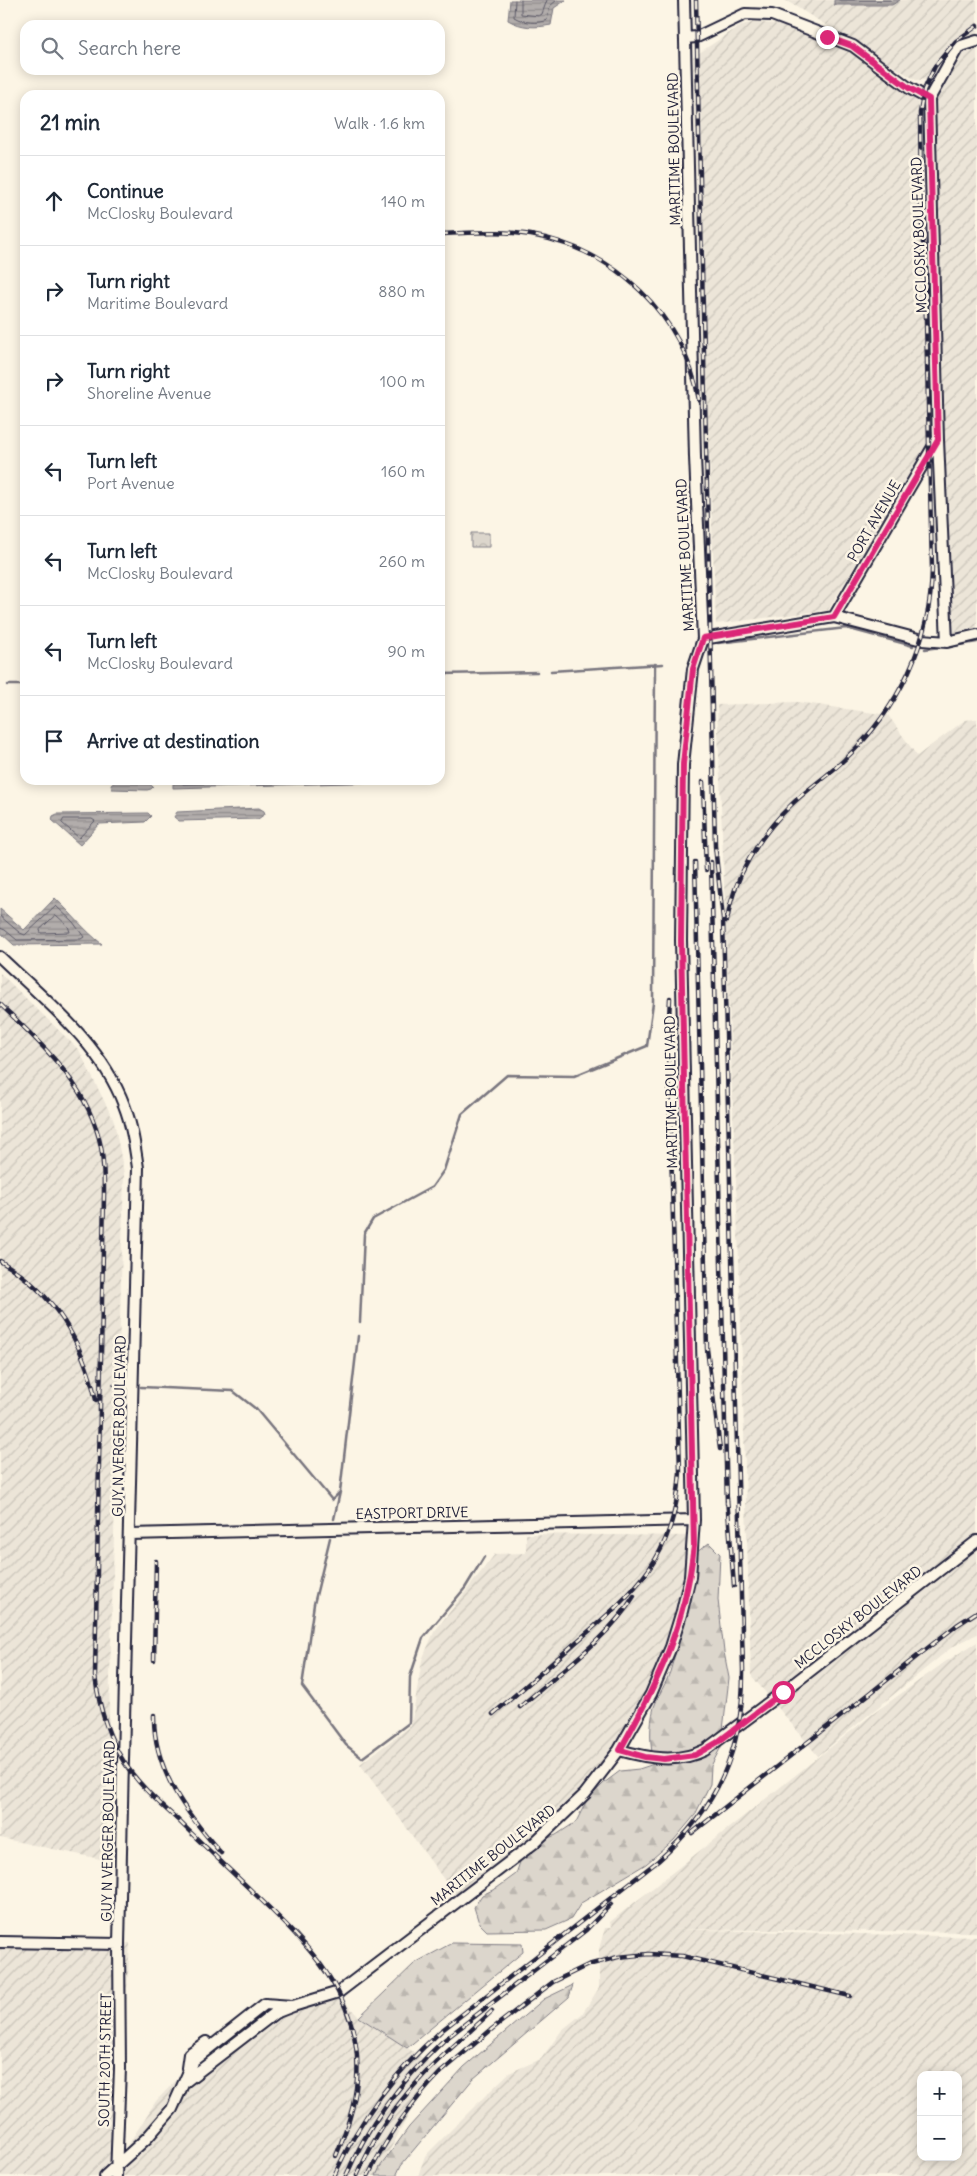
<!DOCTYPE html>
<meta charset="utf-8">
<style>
:root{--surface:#fff;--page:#f6f6f7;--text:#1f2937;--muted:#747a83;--line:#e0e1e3}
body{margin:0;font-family:Delius,sans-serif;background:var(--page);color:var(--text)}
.controls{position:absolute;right:15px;bottom:15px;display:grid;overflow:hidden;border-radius:10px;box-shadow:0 2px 12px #0003}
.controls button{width:45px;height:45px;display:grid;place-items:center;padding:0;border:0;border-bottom:1px solid var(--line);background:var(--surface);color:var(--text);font:25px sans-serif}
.stop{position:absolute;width:15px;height:15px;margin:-11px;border:4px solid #db2777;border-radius:50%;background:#fff}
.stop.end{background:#db2777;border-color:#fff;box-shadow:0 1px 5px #0008}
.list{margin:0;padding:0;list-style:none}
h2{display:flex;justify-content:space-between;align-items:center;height:65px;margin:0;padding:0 20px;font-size:21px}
h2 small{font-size:16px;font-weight:400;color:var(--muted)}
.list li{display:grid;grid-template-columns:32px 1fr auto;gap:15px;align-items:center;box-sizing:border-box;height:90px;padding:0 20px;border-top:1px solid var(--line)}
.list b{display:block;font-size:19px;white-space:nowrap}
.list p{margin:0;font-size:16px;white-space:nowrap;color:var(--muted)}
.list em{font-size:16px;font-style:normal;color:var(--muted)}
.icon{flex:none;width:28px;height:28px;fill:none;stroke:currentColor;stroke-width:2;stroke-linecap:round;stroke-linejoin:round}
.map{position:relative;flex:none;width:977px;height:2176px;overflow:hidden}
.search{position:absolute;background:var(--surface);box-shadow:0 2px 12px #0003;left:20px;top:20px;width:425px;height:55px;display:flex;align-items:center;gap:12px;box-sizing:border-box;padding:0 18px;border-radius:15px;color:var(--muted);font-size:19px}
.panel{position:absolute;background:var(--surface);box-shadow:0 2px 12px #0003;left:20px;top:90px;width:425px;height:695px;border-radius:15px}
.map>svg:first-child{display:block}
.industrial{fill:url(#industrial-furrows);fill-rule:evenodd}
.forest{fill:url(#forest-firs);stroke:#7f7c84}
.park{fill:url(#park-crowns);stroke:#7f7c84}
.water{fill:url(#water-rules);stroke:#78757e}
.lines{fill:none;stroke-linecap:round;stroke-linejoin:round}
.shore{stroke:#5c5a68;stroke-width:1}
.stream{stroke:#78757e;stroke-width:2.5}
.minor-casing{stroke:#22223b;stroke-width:14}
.minor{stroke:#fcf5e5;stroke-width:10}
.rail-casing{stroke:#22223b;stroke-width:4.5}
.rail{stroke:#fcf5e5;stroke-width:2.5;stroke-dasharray:8;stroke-linecap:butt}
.route{stroke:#db2777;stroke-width:6}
.labels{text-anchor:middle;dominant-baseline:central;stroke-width:5;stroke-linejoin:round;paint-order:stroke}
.street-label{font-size:14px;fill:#22223b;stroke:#fcf5e5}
</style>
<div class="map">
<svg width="977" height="2176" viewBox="0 0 977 2176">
<defs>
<pattern id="industrial-furrows" width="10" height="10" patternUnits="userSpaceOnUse" patternTransform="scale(1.25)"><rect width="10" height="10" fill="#ece5d8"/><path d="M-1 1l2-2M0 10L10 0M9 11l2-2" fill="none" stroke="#cac4ba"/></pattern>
<pattern id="forest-firs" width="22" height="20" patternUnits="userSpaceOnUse" patternTransform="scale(1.25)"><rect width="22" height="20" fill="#dcd6cc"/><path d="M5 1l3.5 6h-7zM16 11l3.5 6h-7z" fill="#bcb7b0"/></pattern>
<pattern id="park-crowns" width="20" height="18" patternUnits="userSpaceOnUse" patternTransform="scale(1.25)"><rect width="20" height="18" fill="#dcd6cc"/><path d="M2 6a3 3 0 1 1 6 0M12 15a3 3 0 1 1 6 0" fill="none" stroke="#bcb7b0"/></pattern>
<pattern id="water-rules" width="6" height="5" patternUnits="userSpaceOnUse" patternTransform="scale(1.25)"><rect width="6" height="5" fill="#b2adab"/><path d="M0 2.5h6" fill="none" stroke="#908c8c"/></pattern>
</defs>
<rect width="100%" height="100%" fill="#fcf5e5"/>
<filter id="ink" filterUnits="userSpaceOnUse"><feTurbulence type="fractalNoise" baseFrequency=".02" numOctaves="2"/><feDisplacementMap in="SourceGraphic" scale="10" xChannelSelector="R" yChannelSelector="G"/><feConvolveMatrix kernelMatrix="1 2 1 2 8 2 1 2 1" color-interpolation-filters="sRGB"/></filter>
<g filter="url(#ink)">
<!-- industrial -->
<path class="industrial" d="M785 0H834L835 5H892L900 0H977V630L950 634 934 116 938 92 943 79 916 80Z
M755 22 784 25 848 50 918 102 933 437 828 610 716 624 693 57 741 25Z
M797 702 888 715 917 756 965 720 977 719V1634L952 1647 818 1756 751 1675 739 1260 717 705Z
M0 973 79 1050 114 1121 124 1173 105 1860 0 1838Z
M526 1534 691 1536 673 1634 616 1749 553 1818 517 1854 456 1896 360 1764 411 1726 422 1660 434 1632 495 1554 526 1553Z
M977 1642V1932L667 1929 977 1937V2176H418L425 2156 488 2093 509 2073 541 2059 562 2030 582 2014 599 1988V1949L605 1928H611L610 1922 874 1713 945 1662ZM921 2075H958V2157H921Z
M0 1940 130 1943 116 2162 97 2176H0Z
M336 1993 359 2017 445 2072 417 2099 376 2176H116V2164L156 2101 227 2028Z"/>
<!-- forest -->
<path class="forest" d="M709 1543 720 1554 718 1600 724 1652 729 1678 721 1747 711 1766 710 1784 695 1815 674 1840 646 1864 581 1903 571 1919 546 1930 487 1931 479 1923 474 1907 482 1895 497 1888 516 1874 520 1862 535 1843 556 1835 576 1822 587 1800 604 1783 620 1771 639 1769 654 1764C650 1745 649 1727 654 1707 658 1695 666 1684 670 1672 681 1633 694 1592 697 1552Z
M452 1943 522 1944 523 1952 407 2048 359 2017 415 1963Z
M573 1985 569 1997 473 2079 401 2165 396 2176H376L380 2167 409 2127 464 2067 544 1999Z"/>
<!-- park -->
<path class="park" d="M471 533H489V547H471Z"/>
<!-- water -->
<path class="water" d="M510 0H566L554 8 551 25C535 28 522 28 508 20Z
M834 0H900L892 5H834Z
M203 780H386L384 782 173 788V784L176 781Z
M116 781H146L153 787 151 789 147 790 112 789 111 785Z
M259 808 264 811 265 814 258 819 179 821 174 817 177 812Z
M148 813 151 816 145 822 99 824 80 845 52 820 53 816 57 814Z
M55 898C72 914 84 930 102 944L14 945 0 932V909L24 930Z"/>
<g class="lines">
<!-- shore -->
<path class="shore" d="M515 0 514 17C524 23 537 24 547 20L550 6 557 0
M521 0V14L539 16 542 14 547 0
M839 0H890
M180 780 183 784 298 780
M64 819H92L95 821 79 838 62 823Z
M56 915 68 926 70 932 41 933 40 930Z
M0 916 20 933 25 935 56 906 73 922 84 937 81 939 17 940 5 930 0 928"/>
<!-- stream -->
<path class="stream" d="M718 643 846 628 913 646
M953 646 977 642
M925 649 948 646
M551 671 663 664
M440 674 537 672
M8 685H25
M360 1322 364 1234 373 1219 432 1187 444 1170 462 1114 507 1075 574 1076 647 1046 653 1003 655 664
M113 1385 126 1386
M141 1387 233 1391 256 1409 332 1500 340 1492 358 1336
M334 1519 340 1492
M330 1538 314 1604 302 1686 346 1745 362 1758 409 1723 410 1677 423 1638 465 1588 484 1557"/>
<!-- minor casing -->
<g class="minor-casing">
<path id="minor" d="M685 38 697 37 745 14 772 15 853 46 909 88 929 99
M929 99 938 440 947 642
M929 99 958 47 977 41
M834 617 937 440
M703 639 834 617 922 640 947 642 977 635
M0 957C46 1001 101 1044 124 1105 132 1125 135 1147 138 1168L123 1760 119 1944 120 2068 116 2176
M130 1534 694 1520
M619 1750C648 1758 677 1764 705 1750L783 1692 977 1541
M0 1942 119 1944
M187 2068 189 2054 206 2042
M185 2082 275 2013 293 2006 339 1992 534 1843 585 1794 619 1750 651 1694 671 1647 682 1611 690 1577 694 1520 681 940 683 765 693 669 703 639 695 457 684 0
M105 2176 147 2138 172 2109 194 2060 265 2004 292 2006"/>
</g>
<!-- minor -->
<use href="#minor" class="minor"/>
<!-- rail casing -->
<g class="rail-casing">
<path id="rail" d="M440 234C470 233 501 230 531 235 615 249 684 316 699 400
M703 782 706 870
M695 862 707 1349 720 1449
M711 862 727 1504
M727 921C733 878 760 835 790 806 807 789 828 776 845 759 899 709 931 642 932 568L925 279 921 206 920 113 924 90 935 66 956 41 977 26
M0 1004C43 1046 89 1086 101 1147 104 1163 104 1178 104 1194L95 1676C99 1706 107 1736 124 1762 138 1784 158 1802 178 1820 203 1845 229 1869 255 1894 308 1945 363 1998 357 2079 355 2106 346 2131 336 2156
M0 1261C54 1292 82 1340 96 1400
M727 1498 734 1586
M154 1660 156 1561
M520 1707C557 1674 609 1638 634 1596
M493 1714C520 1691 547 1668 574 1644 636 1591 674 1559 680 1472L668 1038 670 998
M154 1715C153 1770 187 1814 221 1853
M692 1833 957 1625 977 1612
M334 2176C361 2117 393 2074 441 2031L658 1861C717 1809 744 1749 743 1669L723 919 715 846 696 0
M346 2176C368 2124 402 2080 443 2041L586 1930 611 1904
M357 2176C372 2141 393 2108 419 2080 441 2055 468 2034 492 2011
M368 2176C387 2137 410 2104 440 2073L492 2029 553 1982 588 1965 618 1957 649 1954 682 1956 850 1996"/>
</g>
<!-- rail -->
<use href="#rail" class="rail"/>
</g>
</g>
<g class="lines" filter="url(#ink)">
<!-- route -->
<path class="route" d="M783 1692 718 1742 695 1755 664 1759 645 1757 620 1750C659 1680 685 1626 694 1546L681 940 683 764 693 669 703 638 834 617 938 440 929 99 909 88 852 46 827 37"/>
</g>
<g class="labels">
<!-- street labels -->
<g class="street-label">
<text transform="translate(674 149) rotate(-91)">MARITIME BOULEVARD</text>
<text transform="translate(919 235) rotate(-92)">MCCLOSKY BOULEVARD</text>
<text transform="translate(874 521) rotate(-60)">PORT AVENUE</text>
<text transform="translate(685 555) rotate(-93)">MARITIME BOULEVARD</text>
<text transform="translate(671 1092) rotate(-91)">MARITIME BOULEVARD</text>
<text transform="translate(119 1426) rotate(-89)">GUY N VERGER BOULEVARD</text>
<text transform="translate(412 1513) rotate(-1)">EASTPORT DRIVE</text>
<text transform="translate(858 1617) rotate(-38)">MCCLOSKY BOULEVARD</text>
<text transform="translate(108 1831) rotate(-89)">GUY N VERGER BOULEVARD</text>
<text transform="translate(493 1855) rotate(-38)">MARITIME BOULEVARD</text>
<text transform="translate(105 2060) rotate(-89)">SOUTH 20TH STREET</text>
</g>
</g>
</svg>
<div class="controls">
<button>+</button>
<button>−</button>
</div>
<div class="stop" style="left:783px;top:1692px"></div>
<div class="stop end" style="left:827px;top:37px"></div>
<div class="search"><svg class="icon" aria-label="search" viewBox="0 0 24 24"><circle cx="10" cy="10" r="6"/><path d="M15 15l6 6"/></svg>Search here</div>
<section class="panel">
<h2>21 min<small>Walk · 1.6 km</small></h2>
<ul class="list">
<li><svg class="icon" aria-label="ahead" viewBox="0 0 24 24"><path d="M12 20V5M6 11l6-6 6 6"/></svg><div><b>Continue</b><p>McClosky Boulevard</p></div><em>140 m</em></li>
<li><svg class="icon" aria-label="right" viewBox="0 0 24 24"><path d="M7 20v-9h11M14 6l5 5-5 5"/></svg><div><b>Turn right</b><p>Maritime Boulevard</p></div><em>880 m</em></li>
<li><svg class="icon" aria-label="right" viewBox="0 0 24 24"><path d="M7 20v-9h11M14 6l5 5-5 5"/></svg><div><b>Turn right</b><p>Shoreline Avenue</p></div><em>100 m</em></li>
<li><svg class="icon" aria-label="left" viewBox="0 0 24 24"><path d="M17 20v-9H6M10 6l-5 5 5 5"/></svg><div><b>Turn left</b><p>Port Avenue</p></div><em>160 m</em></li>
<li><svg class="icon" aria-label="left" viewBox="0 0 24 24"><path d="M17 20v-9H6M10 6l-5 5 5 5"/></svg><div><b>Turn left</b><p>McClosky Boulevard</p></div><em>260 m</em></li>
<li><svg class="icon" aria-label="left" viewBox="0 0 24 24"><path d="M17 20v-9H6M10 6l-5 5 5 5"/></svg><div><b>Turn left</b><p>McClosky Boulevard</p></div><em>90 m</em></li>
<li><svg class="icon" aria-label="arrive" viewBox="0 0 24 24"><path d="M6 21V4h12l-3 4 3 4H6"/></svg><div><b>Arrive at destination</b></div></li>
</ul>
</section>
</div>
